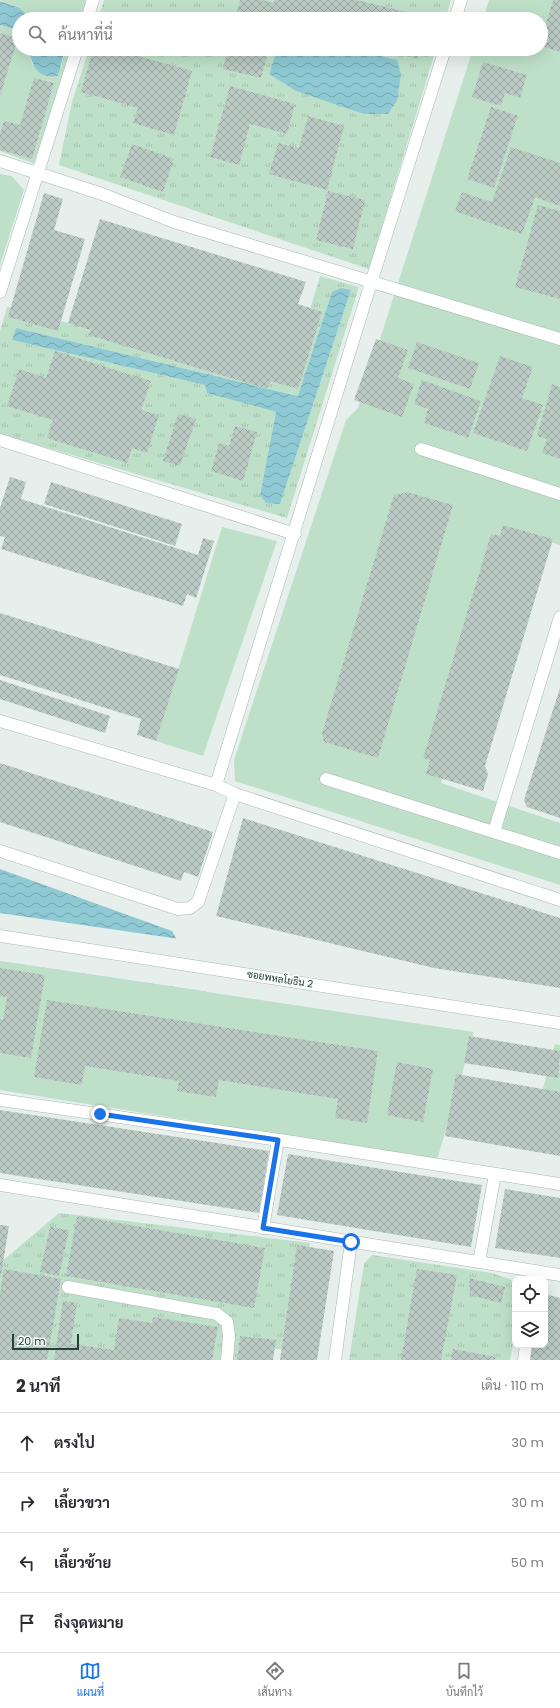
<!DOCTYPE html>
<html lang="th">
<meta charset="utf-8">
<style>
:root{--surface:#fff;--page:#f7f7f7;--text:#2b2b33;--muted:#7c7c81;--line:#e1e1e2;--accent:#1a73e8}
body{margin:0;font-family:Poppins,Sarabun,sans-serif;background:var(--page);color:var(--text)}
.controls{position:absolute;right:12px;bottom:12px;display:grid;overflow:hidden;border-radius:8px;box-shadow:0 4px 16px #0002}
.controls button{width:36px;height:36px;display:grid;place-items:center;padding:0;border:0;border-bottom:1px solid var(--line);background:var(--surface);color:var(--text);font:20px sans-serif}
.scale{position:absolute;left:12px;bottom:10px;width:67px;box-sizing:border-box;padding-left:4px;border:2px solid #24423a;border-top:0;font-size:11px;line-height:14px;white-space:nowrap;color:#24423a;-webkit-text-stroke:3px #f7fbf9;paint-order:stroke}
.stop{position:absolute;width:12px;height:12px;margin:-9px;border:3px solid #1a73e8;border-radius:50%;background:#fff}
.stop.end{background:#1a73e8;border-color:#fff;box-shadow:0 1px 4px #0008}
.list{margin:0;padding:0;list-style:none}
h2{display:flex;justify-content:space-between;align-items:center;height:52px;margin:0;padding:0 16px;font-size:17px}
h2 small{font-size:13px;font-weight:400;color:var(--muted)}
.list li{display:grid;grid-template-columns:26px 1fr auto;gap:12px;align-items:center;box-sizing:border-box;height:60px;padding:0 16px;border-top:1px solid var(--line)}
.list b{display:block;font-size:15px;white-space:nowrap}
.list em{font-size:13px;font-style:normal;color:var(--muted)}
.icon{flex:none;width:22px;height:22px;fill:none;stroke:currentColor;stroke-width:2;stroke-linecap:round;stroke-linejoin:round}
.map{position:relative;flex:none;width:560px;height:1360px;overflow:hidden}
.search{position:absolute;background:var(--surface);box-shadow:0 4px 16px #0002;left:12px;right:12px;top:12px;height:44px;display:flex;align-items:center;gap:10px;box-sizing:border-box;padding:0 14px;border-radius:22px;color:var(--muted);font-size:15px}
.sheet{height:292px;background:var(--surface)}
nav{display:flex;justify-content:space-around;align-items:center;box-sizing:border-box;height:56px;border-top:1px solid var(--line);background:var(--surface);font-size:11px;color:var(--muted)}
nav a{display:grid;justify-items:center;gap:2px}
nav .on{color:var(--accent)}
.map>svg:first-child{display:block}
.grass{fill:url(#grass-tufts);fill-rule:evenodd}
.garden{fill:#bfe0c8}
.water{fill:url(#water-waves)}
.pier{fill:#e6efeb}
.building{fill:url(#building-cross-hatch)}
.lines{fill:none;stroke-linecap:round;stroke-linejoin:round}
.service-casing{stroke:#a8b8b2;stroke-width:13}
.tertiary-casing{stroke:#a8b8b2;stroke-width:13}
.service{stroke:#fff;stroke-width:12}
.tertiary{stroke:#fff;stroke-width:12}
.route{stroke:#1a73e8;stroke-width:5}
.labels{text-anchor:middle;dominant-baseline:central;stroke-width:3.5;stroke-linejoin:round;paint-order:stroke}
.street-label{font-size:10px;fill:#24423a;stroke:#f7fbf9}
</style>
<div class="map">
<svg width="560" height="1360" viewBox="0 0 560 1360">
<defs>
<pattern id="grass-tufts" width="24" height="20" patternUnits="userSpaceOnUse"><rect width="24" height="20" fill="#bfe0c8"/><path d="M3 7l-1-3M5 7V3M7 7l1-3M15 17l-1-3M17 17v-4M19 17l1-3" fill="none" stroke="#a4c1ad"/></pattern>
<pattern id="water-waves" width="16" height="10" patternUnits="userSpaceOnUse"><rect width="16" height="10" fill="#8ec9d4"/><path d="M0 5q4-4 8 0t8 0" fill="none" stroke="#74a5ad"/></pattern>
<pattern id="building-cross-hatch" width="8" height="8" patternUnits="userSpaceOnUse"><rect width="8" height="8" fill="#bbcac4"/><path d="M0 0l8 8M0 8l8-8" fill="none" stroke="#98a6a0"/></pattern>
</defs>
<rect width="100%" height="100%" fill="#e6efeb"/>
<!-- grass -->
<path class="grass" d="M104 0H451L445 19H98Z
M89 49H277L269 74 364 114H388L397 101V61L351 49H436L369 269 59 165 72 102Z
M320 276 359 287 287 518 0 434V331L7 307 289 380ZM351 290 280 504 260 495 276 412 207 393 205 385 12 340 16 328 299 396 332 292Z
M59 1213 310 1243 301 1349H243L240 1360H23L0 1291V1263Z
M372 1255 492 1273 515 1281V1334L510 1360H349L364 1264Z"/>
<!-- garden -->
<path class="garden" d="M0 0H86L80 19H30L20 8Z
M489 0H560V545L525 534 441 783 560 823V885L235 781 234 760 346 420 358 408 473 49H541V19H483Z
M0 25C18 30 19 30 19 49H28L32 65 61 68 65 49H71L35 164 0 151Z
M0 174 12 176 24 190 0 265Z
M222 527 277 541 203 756 156 741Z
M0 961 474 1032 437 1160 0 1090Z
M555 1044 560 1045V1098L541 1096Z"/>
<!-- water -->
<path class="water" d="M0 1 20 8 30 19H19V34L15 29 0 25Z
M28 49H65L58 76C37 79 33 66 28 49Z
M277 49H351L397 60 401 75 397 101 388 114H364L296 91 269 74Z
M341 288 351 290 280 504 266 503 260 495 276 412 207 393 205 385 12 340 16 328 298 396 332 292Z
M0 869 172 931 207 992 0 961Z"/>
<!-- pier -->
<path class="pier" d="M0 913 179 939 209 992 0 961Z"/>
<!-- building -->
<path class="building" d="M240 0H262L274 3V0H357L431 18 235 19Z
M553 0H560V52L541 46V41Z
M0 33 18 38 0 96Z
M93 49H113L192 71 174 135 133 123 138 108 81 92Z
M228 49H269L261 78 223 69Z
M381 49H420L417 59Z
M483 62 527 75 520 98 505 93 501 106 472 97Z
M34 78 54 83 32 159 0 150V134L4 121 20 125Z
M230 86 295 104 287 134 250 124 239 165 210 157Z
M491 107 518 116 494 188 467 179Z
M308 116 344 126 327 190 269 174 278 143 299 148Z
M132 144 174 159 163 192 120 177Z
M511 147 560 163V206L535 197 522 234 455 211 462 192 492 202Z
M328 191 365 200 353 249 316 240Z
M44 193 63 199 54 230 85 239 58 331 8 317Z
M538 205 560 211V299L515 287Z
M100 219 306 282 298 304 322 312 298 389 270 381 267 389 89 335 91 330 68 323Z
M376 339 408 350 398 378 414 384 402 417 354 400Z
M417 342 479 363 470 389 408 368Z
M55 351 151 381 141 410 159 415 147 453 132 448 127 463 47 438 53 420 7 406 19 369 46 378Z
M500 356 533 367 522 398 543 405 527 451 473 433Z
M422 380 481 401 468 438 424 423 428 409 414 404Z
M552 384 560 387V459L542 453 547 439 537 436Z
M178 414 196 419 180 466 163 461Z
M235 426 257 432 243 481 211 471 219 444 229 446Z
M10 477 26 482 21 499 198 555 203 538 214 541 196 598 187 594 183 606 1 549 5 537 0 536V508Z
M51 482 182 524 175 546 44 504Z
M407 492 453 505 378 758 324 742 322 733 394 495Z
M503 525 553 539 485 766 488 774 483 791 426 774 430 760 423 758 491 534 500 536Z
M0 613 179 669 156 741 137 735 141 719 0 675Z
M0 680 110 716 105 733 0 699Z
M560 688V818L527 807 524 800Z
M0 763 213 832 198 877 184 872 181 881 0 822Z
M243 818 560 918V988L434 968 216 916Z
M0 968 45 975 31 1058 0 1053V1019L3 1020 7 997 0 996Z
M47 1000 378 1051 367 1123 335 1118 338 1099 219 1080 216 1097 177 1091 179 1081 85 1066 82 1085 34 1077Z
M469 1036 560 1051 558 1078 464 1063Z
M397 1062 433 1069 423 1122 387 1115Z
M456 1074 560 1092V1156L445 1136Z
M0 1110 269 1151 259 1213 0 1173Z
M288 1154 482 1185 471 1247 277 1215Z
M505 1189 560 1198V1258L495 1248Z
M77 1216 265 1248 254 1308 66 1276Z
M0 1225 9 1226 1 1275H0Z
M50 1227 69 1230 59 1276 40 1272Z
M297 1245 334 1251 317 1360H280Z
M4 1269 61 1279 47 1360H0V1293Z
M417 1269 457 1275 441 1360H401Z
M469 1278 505 1287 501 1303 470 1295Z
M545 1294 560 1298V1360H528L530 1345H545Z
M63 1301 77 1303 71 1344 114 1350 119 1318 152 1323 153 1317 218 1327 212 1360H54Z
M240 1336 276 1340 273 1360H237Z
M453 1349 496 1357 495 1360H451Z"/>
<g class="lines">
<!-- service casing -->
<g class="service-casing">
<path id="service" d="M87 19 93 0
M455 19 461 0
M0 161 102 194 174 222 560 339
M0 292 77 49
M0 440 295 534
M421 449 560 494
M0 721 216 785 235 794 560 900
M326 779 560 853
M216 785 369 289 445 49
M494 832 560 617
M0 851 178 909 190 908 198 902 235 794
M0 1100 293 1142 560 1184
M0 1185 560 1275
M263 1228 278 1140
M479 1262 495 1174
M68 1287 217 1314 227 1322 229 1336 227 1360
M335 1360 351 1242
M524 1360 526 1345"/>
</g>
<!-- tertiary casing -->
<g class="tertiary-casing">
<path id="tertiary" d="M0 936 560 1023"/>
</g>
<!-- service -->
<use href="#service" class="service"/>
<!-- tertiary -->
<use href="#tertiary" class="tertiary"/>
</g>
<g class="lines">
<!-- route -->
<path class="route" d="M100 1114 278 1140 263 1228 351 1242"/>
</g>
<g class="labels">
<!-- street labels -->
<g class="street-label">
<text transform="translate(280 979) rotate(9)">ซอยพหลโยธิน 2</text>
</g>
</g>
</svg>
<div class="controls">
<button><svg class="icon" aria-label="locate" viewBox="0 0 24 24"><circle cx="12" cy="12" r="6"/><path d="M12 2v4M12 18v4M2 12h4M18 12h4"/></svg></button>
<button><svg class="icon" aria-label="layers" viewBox="0 0 24 24"><path d="M12 4l9 5-9 5-9-5zM3 14l9 5 9-5"/></svg></button>
</div>
<div class="scale">20 m</div>
<div class="stop" style="left:351px;top:1242px"></div>
<div class="stop end" style="left:100px;top:1114px"></div>
<div class="search"><svg class="icon" aria-label="search" viewBox="0 0 24 24"><circle cx="10" cy="10" r="6"/><path d="M15 15l6 6"/></svg>ค้นหาที่นี่</div>
</div>
<section class="sheet">
<h2>2 นาที<small>เดิน · 110 m</small></h2>
<ul class="list">
<li><svg class="icon" aria-label="ahead" viewBox="0 0 24 24"><path d="M12 20V5M6 11l6-6 6 6"/></svg><div><b>ตรงไป</b></div><em>30 m</em></li>
<li><svg class="icon" aria-label="right" viewBox="0 0 24 24"><path d="M7 20v-9h11M14 6l5 5-5 5"/></svg><div><b>เลี้ยวขวา</b></div><em>30 m</em></li>
<li><svg class="icon" aria-label="left" viewBox="0 0 24 24"><path d="M17 20v-9H6M10 6l-5 5 5 5"/></svg><div><b>เลี้ยวซ้าย</b></div><em>50 m</em></li>
<li><svg class="icon" aria-label="arrive" viewBox="0 0 24 24"><path d="M6 21V4h12l-3 4 3 4H6"/></svg><div><b>ถึงจุดหมาย</b></div></li>
</ul>
</section>
<nav>
<a class="on"><svg class="icon" aria-label="map" viewBox="0 0 24 24"><path d="M3 6l6-2 6 2 6-2v14l-6 2-6-2-6 2zM9 4v14M15 6v14"/></svg>แผนที่</a>
<a><svg class="icon" aria-label="directions" viewBox="0 0 24 24"><path d="M12 3l9 9-9 9-9-9zM9 14v-3h6M13 9l2 2-2 2"/></svg>เส้นทาง</a>
<a><svg class="icon" aria-label="saved" viewBox="0 0 24 24"><path d="M7 4h10v16l-5-4-5 4z"/></svg>บันทึกไว้</a>
</nav>
